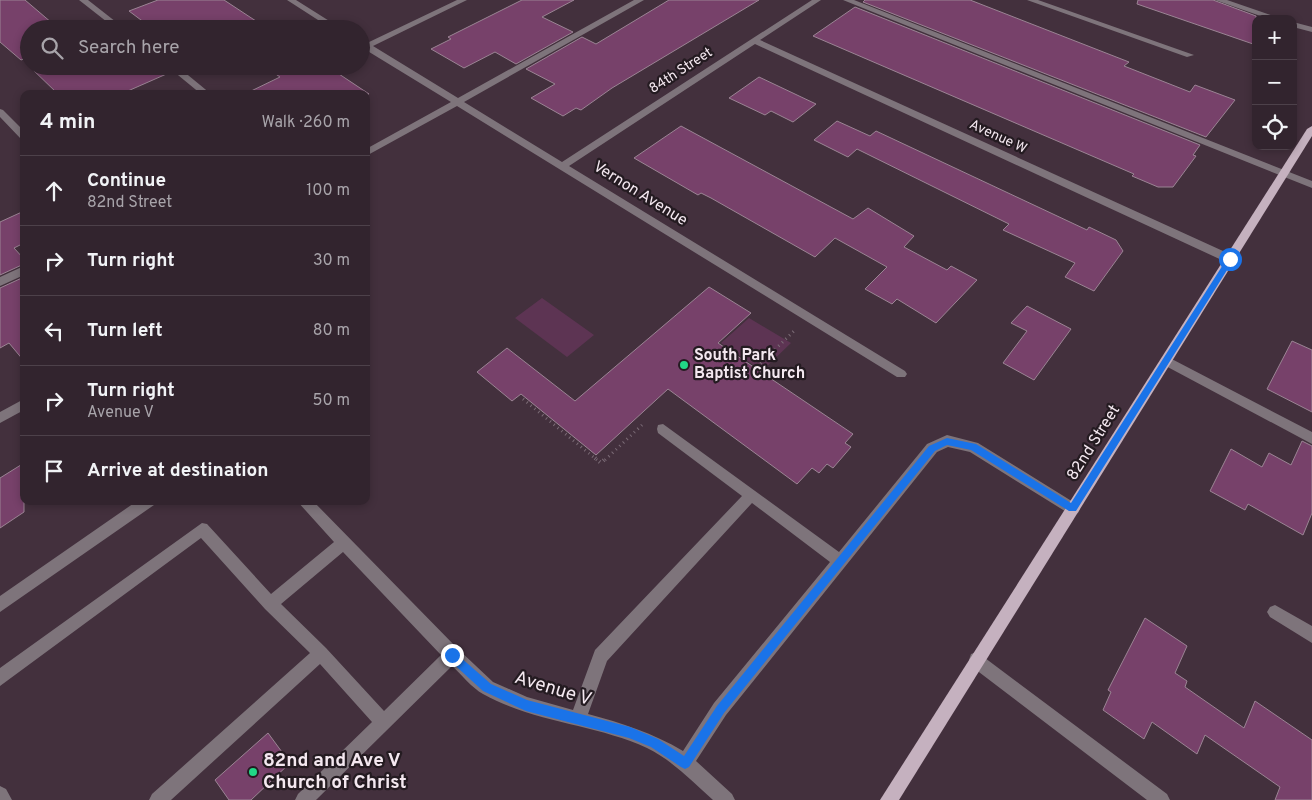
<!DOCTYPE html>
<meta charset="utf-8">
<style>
:root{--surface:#32242e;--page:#3a2c36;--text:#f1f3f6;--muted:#a8a4aa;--line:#4d414a}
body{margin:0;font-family:Overpass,sans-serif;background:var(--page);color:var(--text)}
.controls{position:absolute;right:15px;top:15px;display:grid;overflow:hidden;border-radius:10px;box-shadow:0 2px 8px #0003}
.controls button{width:45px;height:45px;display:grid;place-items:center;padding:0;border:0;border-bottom:1px solid var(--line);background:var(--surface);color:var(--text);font:25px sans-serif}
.stop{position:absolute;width:15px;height:15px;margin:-11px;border:4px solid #1a73e8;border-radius:50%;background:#fff}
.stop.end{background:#1a73e8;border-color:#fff;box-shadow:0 1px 5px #0008}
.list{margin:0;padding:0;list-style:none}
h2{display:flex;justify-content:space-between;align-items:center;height:65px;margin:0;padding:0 20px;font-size:21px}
h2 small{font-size:16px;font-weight:400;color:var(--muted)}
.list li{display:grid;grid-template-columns:32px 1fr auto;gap:15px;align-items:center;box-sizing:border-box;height:70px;padding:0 20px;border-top:1px solid var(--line)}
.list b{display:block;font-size:19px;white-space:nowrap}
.list p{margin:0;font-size:16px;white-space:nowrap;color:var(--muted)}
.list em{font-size:16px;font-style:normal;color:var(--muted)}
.icon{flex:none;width:28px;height:28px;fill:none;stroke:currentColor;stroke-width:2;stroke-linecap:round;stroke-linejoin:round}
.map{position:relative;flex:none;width:1312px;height:800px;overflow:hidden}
.search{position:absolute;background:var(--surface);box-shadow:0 2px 8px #0003;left:20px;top:20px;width:350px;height:55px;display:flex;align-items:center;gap:12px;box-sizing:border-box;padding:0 18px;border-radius:28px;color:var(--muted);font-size:19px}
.panel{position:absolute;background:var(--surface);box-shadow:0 2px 8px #0003;left:20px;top:90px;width:350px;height:415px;border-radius:10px}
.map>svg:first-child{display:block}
.green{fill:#5d3453}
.building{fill:#77416a;stroke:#9b8494}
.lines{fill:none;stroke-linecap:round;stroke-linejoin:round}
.path-far1{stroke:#7b6b76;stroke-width:3;stroke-dasharray:1 4;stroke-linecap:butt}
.path{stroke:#7b6b76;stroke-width:4;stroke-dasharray:1 4.5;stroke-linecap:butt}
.minor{fill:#7e747b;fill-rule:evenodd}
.major{fill:#c5b1bf;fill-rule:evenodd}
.route{fill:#1a73e8}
.poi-dot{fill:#21d887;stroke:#241b21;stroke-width:2}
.labels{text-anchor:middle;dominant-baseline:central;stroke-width:4.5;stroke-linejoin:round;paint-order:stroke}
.far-street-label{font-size:14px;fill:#f4e8f0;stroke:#241b21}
.street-label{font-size:16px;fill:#f4e8f0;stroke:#241b21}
.poi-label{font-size:16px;font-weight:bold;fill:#f4e8f0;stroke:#241b21;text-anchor:start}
.near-street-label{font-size:19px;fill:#f4e8f0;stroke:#241b21}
.near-poi-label{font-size:19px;font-weight:bold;fill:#f4e8f0;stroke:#241b21;text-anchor:start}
</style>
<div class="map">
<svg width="1312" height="800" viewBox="0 0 1312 800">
<rect width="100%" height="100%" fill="#43303d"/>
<!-- green -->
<path class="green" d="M542 298 594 335 567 357 515 318Z
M749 318 791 343 762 371 721 343Z"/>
<!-- building -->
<path class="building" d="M0 0H25L59 29H29V57L21 60 0 42Z
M158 0H224L262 25 256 27 259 29H153L129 11Z
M522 0H574L542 17 573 32 516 64 495 52 464 68 431 49 451 39 448 37Z
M669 0H759L612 88 581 110 576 108 563 116 531 98 555 84 526 69 582 37 596 44Z
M865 0H970L1129 62 1124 66 1190 92 1195 85 1235 100 1206 137 863 2Z
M1138 0H1213L1256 16V45L1137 4Z
M855 7 1200 145 1193 155 1196 156 1173 187H1158L1132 176 1134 174 813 36Z
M29 66H165L171 72 121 94H58Z
M264 66H327L369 94H245L280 77Z
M759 77 816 104 793 122 771 111 765 115 729 98Z
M837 121 870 136 876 131 1087 230 1089 227 1116 240 1123 251 1094 291 1065 277 1075 263 1003 230 1009 224 857 149 848 157 814 140Z
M681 126 853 219 868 208 914 236 904 247 947 270 951 266 977 280 936 323 897 299 892 304 865 289 887 267 835 238 815 257 711 198 701 193 698 195 634 158Z
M24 211V243L14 248 24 259V264L0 275V222Z
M24 277V361L9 343 0 348V288Z
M709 287 751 313 718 343 853 434 845 443 851 447 833 468 827 464 819 473 812 468 797 484 668 389 596 455 521 394 512 401 477 372 507 348 575 401Z
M1027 306 1071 329 1034 380 1003 363 1027 331 1011 323Z
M1292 341 1312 350V412L1267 389Z
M1302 441 1312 446V513L1303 535 1248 504 1245 510 1210 491 1231 449 1262 467 1269 453 1291 465Z
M24 463V512L0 528V478Z
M1145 618 1187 646 1175 673 1187 681 1185 687 1244 728 1255 701 1312 740V800H1275L1280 787 1205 735 1197 754 1152 722 1144 739 1103 710 1111 692 1108 690Z
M268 733 290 763 251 800H229L215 780Z"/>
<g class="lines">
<!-- path-far1 -->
<path class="path-far1" d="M757 367 794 331
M523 399 597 460
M605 460 642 425"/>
<!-- path -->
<path class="path" d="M595 458 601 463 606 458"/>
<!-- minor -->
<path class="minor" d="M79 0H88L125 29H116Z
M287 0H296L342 29H332Z
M457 0H467L373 46 458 98 634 0H644L464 102 562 162 812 0H821L760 40 1234 256 1235 259 1230 263 1226 262 755 44 569 166 905 371 907 374 905 377H897L457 106 366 156V149L451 102 361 47V41L367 43Z
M843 0H854L1312 181V188Z
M1027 0H1038L1194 55 1187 57Z
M1215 0H1227L1282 19H1269Z
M1293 22 1312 27V32L1293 27Z
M167 66H177L211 94H201Z
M0 109 3 110 24 131V140L21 139 0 117Z
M24 266V275L0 286V277Z
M1166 356 1312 432V444L1162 364 1160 361 1162 358Z
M24 399V410L0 423V412Z
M663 424 839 552 927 444 947 435 978 443 1078 505 1080 509 1078 513 1073 515 1068 513 970 452 948 447 937 452 726 715 696 761 732 794 735 800H713C692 781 673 761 647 748 595 724 535 723 483 694 472 688 462 675 452 666L316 800H295L298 794 372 722 320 664 171 800H149L152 794 310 653 265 609 201 538 0 686V668L202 523 207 524 271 594 334 542 297 501H313L458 649 493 682 527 697 573 710 595 650 742 496 658 433 657 429 658 425ZM752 503 830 562 714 703 683 751C653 733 622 723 588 714L607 661ZM343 552 441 655 384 711 326 648 281 604Z
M137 501H156L154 505 0 612V596Z
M1275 605 1312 626V643L1270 617 1267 612 1270 607Z
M977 652 1167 794 1170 800H1147L971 666 969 660 971 654Z
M0 786 6 789 12 800H0Z"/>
<!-- major -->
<path class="major" d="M1312 126V136L899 800H880L1307 129Z"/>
</g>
<!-- route -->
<path class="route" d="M1228 257 1234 259 1076 511H1069L971 450 947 445 935 451 724 713 689 767 685 769 681 767 651 747 629 738 526 711 483 691 448 659V652L452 650 491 684 527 700 630 727 658 739 684 756 717 706 929 446 947 438 976 444 1071 503Z"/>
<!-- markers -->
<g class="poi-dot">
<circle cx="684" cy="365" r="5"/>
<circle cx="253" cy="772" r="5"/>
</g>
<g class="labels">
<!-- far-street labels -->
<g class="far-street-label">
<text transform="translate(681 71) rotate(-33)">84th Street</text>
<text transform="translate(998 137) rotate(25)">Avenue W</text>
</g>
<!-- street labels -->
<g class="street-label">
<text transform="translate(640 194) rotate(32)">Vernon Avenue</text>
<text transform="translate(1094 443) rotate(-58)">82nd Street</text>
</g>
<!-- poi labels -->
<g class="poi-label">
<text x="694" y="356">South Park<tspan x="694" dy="18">Baptist Church</tspan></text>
</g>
<!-- near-street labels -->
<g class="near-street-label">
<text transform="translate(553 689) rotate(17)">Avenue V</text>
</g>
<!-- near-poi labels -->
<g class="near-poi-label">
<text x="263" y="761">82nd and Ave V<tspan x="263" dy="22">Church of Christ</tspan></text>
</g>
</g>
</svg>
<div class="controls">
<button>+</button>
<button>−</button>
<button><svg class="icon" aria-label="locate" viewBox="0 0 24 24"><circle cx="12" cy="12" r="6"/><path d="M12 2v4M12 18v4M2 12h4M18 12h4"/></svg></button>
</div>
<div class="stop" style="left:1230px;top:259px"></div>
<div class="stop end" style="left:452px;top:655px"></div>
<div class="search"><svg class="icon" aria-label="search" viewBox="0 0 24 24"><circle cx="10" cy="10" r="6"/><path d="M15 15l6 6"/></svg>Search here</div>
<section class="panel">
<h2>4 min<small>Walk · 260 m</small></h2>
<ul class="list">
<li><svg class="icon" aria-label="ahead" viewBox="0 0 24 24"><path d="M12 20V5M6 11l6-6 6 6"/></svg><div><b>Continue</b><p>82nd Street</p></div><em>100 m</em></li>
<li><svg class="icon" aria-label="right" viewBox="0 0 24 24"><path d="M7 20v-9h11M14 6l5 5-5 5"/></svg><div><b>Turn right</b></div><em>30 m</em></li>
<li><svg class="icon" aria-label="left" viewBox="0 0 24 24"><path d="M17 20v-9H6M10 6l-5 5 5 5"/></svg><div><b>Turn left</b></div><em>80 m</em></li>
<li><svg class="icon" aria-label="right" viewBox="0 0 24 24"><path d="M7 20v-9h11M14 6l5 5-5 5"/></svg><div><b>Turn right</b><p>Avenue V</p></div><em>50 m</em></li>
<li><svg class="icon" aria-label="arrive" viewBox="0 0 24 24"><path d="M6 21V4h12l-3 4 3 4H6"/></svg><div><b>Arrive at destination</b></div></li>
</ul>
</section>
</div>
